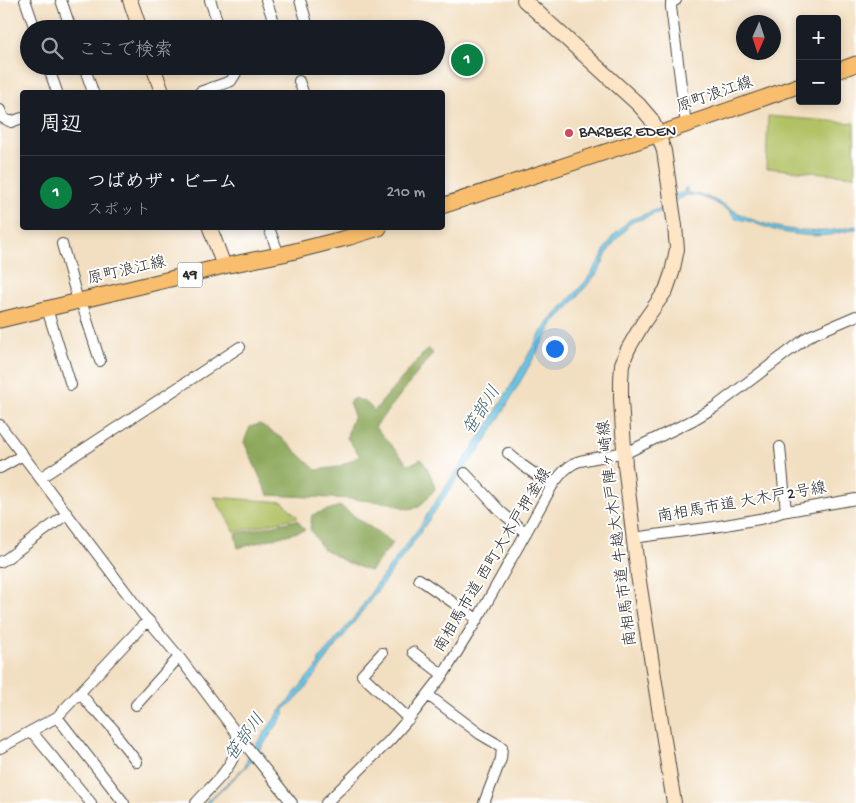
<!DOCTYPE html>
<html lang="ja">
<meta charset="utf-8">
<style>
:root{--surface:#171b24;--page:#20242c;--text:#f1f3f6;--muted:#9ea1a6;--line:#363941;--accent:#0b8043}
body{margin:0;font-family:"Gochi Hand","Klee One",sans-serif;background:var(--page);color:var(--text)}
.controls{position:absolute;right:15px;top:15px;display:grid;overflow:hidden;border-radius:5px;box-shadow:0 2px 8px #0003}
.controls button{width:45px;height:45px;display:grid;place-items:center;padding:0;border:0;border-bottom:1px solid var(--line);background:var(--surface);color:var(--text);font:25px sans-serif}
.compass{position:absolute;left:736px;top:15px;width:45px;height:45px;border-radius:50%;background:var(--surface);box-shadow:0 2px 8px #0003;rotate:183deg}
.you{position:absolute;left:554px;top:348px;width:18px;height:18px;margin:-12px;border:4px solid #fff;border-radius:50%;background:#1a73e8;box-shadow:0 0 0 8px #1a73e833}
.badge{display:grid;place-items:center;width:32px;height:32px;border-radius:50%;background:var(--accent);color:#fff;font-size:16px;font-weight:700}
.pin{position:absolute;translate:-50% -50%;border:2px solid #fff;box-shadow:0 1px 5px #0006}
.list{margin:0;padding:0;list-style:none}
h2{display:flex;justify-content:space-between;align-items:center;height:65px;margin:0;padding:0 20px;font-size:21px}
h2 small{font-size:16px;font-weight:400;color:var(--muted)}
.list li{display:grid;grid-template-columns:32px 1fr auto;gap:15px;align-items:center;box-sizing:border-box;height:75px;padding:0 20px;border-top:1px solid var(--line)}
.list b{display:block;font-size:19px;white-space:nowrap}
.list p{margin:0;font-size:16px;white-space:nowrap;color:var(--muted)}
.list em{font-size:16px;font-style:normal;color:var(--muted)}
.icon{flex:none;width:28px;height:28px;fill:none;stroke:currentColor;stroke-width:2;stroke-linecap:round;stroke-linejoin:round}
.map{position:relative;flex:none;width:856px;height:803px;overflow:hidden}
.search{position:absolute;background:var(--surface);box-shadow:0 2px 8px #0003;left:20px;top:20px;width:425px;height:55px;display:flex;align-items:center;gap:12px;box-sizing:border-box;padding:0 18px;border-radius:28px;color:var(--muted);font-size:19px}
.panel{position:absolute;background:var(--surface);box-shadow:0 2px 8px #0003;left:20px;top:90px;width:425px;height:140px;border-radius:5px}
.map>svg:first-child{display:block}
.green{fill:#b1c164;stroke:#6e7648}
.forest{fill:#8ca75a;stroke:#5c6942}
.water{fill:#68c4e6;stroke:#4a7888}
.lines{fill:none;stroke-linecap:round;stroke-linejoin:round}
.street-casing{stroke:#494642;stroke-width:12}
.secondary-casing{stroke:#494642;stroke-width:16}
.primary-casing{stroke:#494642;stroke-width:17}
.street{stroke:#fff;stroke-width:10}
.secondary{stroke:#fde5c5;stroke-width:14}
.primary{stroke:#f9be6d;stroke-width:15}
.poi-dot{fill:#d1495b;stroke:#fff;stroke-width:2}
.labels{text-anchor:middle;dominant-baseline:central;stroke-width:4;stroke-linejoin:round;paint-order:stroke}
.shield{fill:#fff;stroke:#6b6b6b;stroke-width:1}
.shield-label{font-size:15px;font-weight:bold;fill:#2b2b2b}
.street-label{font-size:16px;fill:#2b2b2b;stroke:#fff}
.poi-label{font-size:16px;fill:#2b2b2b;stroke:#fff;text-anchor:start}
.water-label{font-size:18px;font-style:italic;fill:#40616c;stroke:#fff}
</style>
<div class="map">
<svg width="856" height="803" viewBox="0 0 856 803">
<rect width="100%" height="100%" fill="#fff"/>
<filter id="ink" filterUnits="userSpaceOnUse"><feTurbulence type="fractalNoise" baseFrequency=".02" numOctaves="2"/><feDisplacementMap in="SourceGraphic" scale="10" xChannelSelector="R" yChannelSelector="G"/><feConvolveMatrix kernelMatrix="1 2 1 2 8 2 1 2 1" color-interpolation-filters="sRGB"/></filter>
<filter id="wash" filterUnits="userSpaceOnUse"><feTurbulence type="fractalNoise" baseFrequency=".0096" numOctaves="4" result="noise"/><feDisplacementMap in="SourceGraphic" scale="20" xChannelSelector="R" yChannelSelector="G"/><feGaussianBlur stdDeviation="1.12" result="paint"/><feColorMatrix in="noise" values="0 0 0 0 0 0 0 0 0 0 0 0 0 0 0 0 0 1.4 0 .05"/><feComposite in="paint" operator="in"/></filter>
<g filter="url(#wash)">
<rect width="100%" height="100%" fill="#f2dfc1"/>
<!-- green -->
<path class="green" d="M768 116 854 123 855 176 766 168Z
M214 497 283 502 298 517 235 532Z"/>
<!-- forest -->
<path class="forest" d="M428 348 433 353 375 427 409 465 421 459C429 470 432 477 435 489L419 507 408 509 390 503 352 499 268 495 244 442 250 427 260 424 284 440 316 470 338 467 360 456 347 438 349 428 354 415 349 402 354 398C364 401 367 402 374 411Z
M340 506 393 543 370 571 346 562 323 549 310 529 312 515Z
M297 520 305 530 238 548 235 534Z"/>
<!-- water -->
<path class="water" d="M685 188H687V193C710 194 724 206 744 216 768 227 798 233 826 231 836 230 846 228 856 226V229C847 231 838 233 829 235 814 237 788 234 774 230 761 226 749 220 736 219L732 215 731 212C716 203 703 194 686 195L684 197 676 200 667 213 664 211 659 212 645 218 632 222 628 225 625 231 617 238 608 251 599 271 567 309 554 322 500 417 481 448 463 470 415 540 306 687 293 703 288 705 284 710V714L279 722 253 760 208 803H205L234 777 245 766 249 755 278 714 310 674 318 666 319 660 357 614 376 585 421 525 430 510 489 424 542 331 557 313 586 281 600 260 605 249 613 236 621 229 629 220 656 210 661 206 664 207C670 200 675 193 684 193Z"/>
</g>
<g filter="url(#ink)">
<g class="lines">
<!-- street casing -->
<g class="street-casing">
<path id="street" d="M25 0 35 29
M61 0 71 29
M210 0 220 29
M266 0 274 22 272 29
M300 0 306 20
M676 0 671 3V7L686 125
M48 66 57 92
M84 66 93 92
M299 81 303 92
M200 92 231 81 236 73 233 66
M0 110 3 118 11 122 22 118
M269 228 279 255
M62 244 78 301
M81 301 100 361
M47 309 71 385
M0 425 144 616 150 622 142 626 57 717 0 748
M780 447 786 511
M508 453 522 465 552 486
M0 468 23 455
M465 473 500 511 526 533
M40 478 240 347
M633 538 714 527 765 518 782 512 856 499
M0 562 6 559 67 514
M419 579 477 619
M150 622 179 657 237 734 292 803
M413 652 443 675
M382 653 362 675 409 719
M80 693 93 709 98 712 115 731 118 738 137 762
M428 695 480 734 502 747 501 759 484 803
M136 705 179 657
M57 717 124 803
M31 731 91 803
M196 803C209 788 228 773 235 753 237 747 237 740 237 734
M326 803 390 740 415 711 443 675 481 613 552 486C560 475 567 465 580 461L630 451 693 420 715 407 809 336 856 316"/>
</g>
<!-- secondary casing -->
<g class="secondary-casing">
<path id="secondary" d="M130 0 140 29
M524 0 639 105 651 119 658 134 664 151 675 226 677 249 672 273 666 290 643 323 628 349 622 364 621 380V399L625 465 638 575 674 803
M153 66 162 92
M210 228 224 266"/>
</g>
<!-- primary casing -->
<g class="primary-casing">
<path id="primary" d="M837 71 856 64
M442 206C562 166 682 128 800 85
M0 320 224 266 283 254 350 237 379 228"/>
</g>
<!-- street -->
<use href="#street" class="street"/>
<!-- secondary -->
<use href="#secondary" class="secondary"/>
<!-- primary -->
<use href="#primary" class="primary"/>
</g>
</g>
<!-- markers -->
<circle class="poi-dot" cx="569" cy="133" r="5"/>
<g class="labels">
<!-- shield labels -->
<rect class="shield" x="177.5" y="262.5" width="25" height="25" rx="4"/>
<g class="shield-label">
<text x="190" y="275">49</text>
</g>
<!-- street labels -->
<g class="street-label">
<text transform="translate(715 96) rotate(-19)">原町浪江線</text>
<text transform="translate(127 272) rotate(-13)">原町浪江線</text>
<text transform="translate(742 504) rotate(-10)">南相馬市道 大木戸2号線</text>
<text transform="translate(619 533) rotate(-97)">南相馬市道 牛越大木戸陣ヶ崎線</text>
<text transform="translate(494 561) rotate(-59)">南相馬市道 西町大木戸押釜線</text>
</g>
<!-- poi labels -->
<g class="poi-label">
<text x="579" y="133">BARBER EDEN</text>
</g>
<!-- water labels -->
<g class="water-label">
<text transform="translate(483 411) rotate(-58)">笹部川</text>
<text transform="translate(246 738) rotate(-54)">笹部川</text>
</g>
</g>
</svg>
<div class="controls">
<button>+</button>
<button>−</button>
</div>
<svg class="compass" viewBox="-18 -18 36 36"><path d="M0-13l5 13h-10z" fill="#e53935"/><path d="M0 13l5-13h-10z" fill="#9ea1a6"/></svg>
<div class="you"></div>
<div class="pin badge" style="left:467px;top:60px">1</div>
<div class="search"><svg class="icon" aria-label="search" viewBox="0 0 24 24"><circle cx="10" cy="10" r="6"/><path d="M15 15l6 6"/></svg>ここで検索</div>
<section class="panel">
<h2>周辺<small></small></h2>
<ul class="list">
<li><span class="badge">1</span><div><b>つばめザ・ビーム</b><p>スポット</p></div><em>210 m</em></li>
</ul>
</section>
</div>
